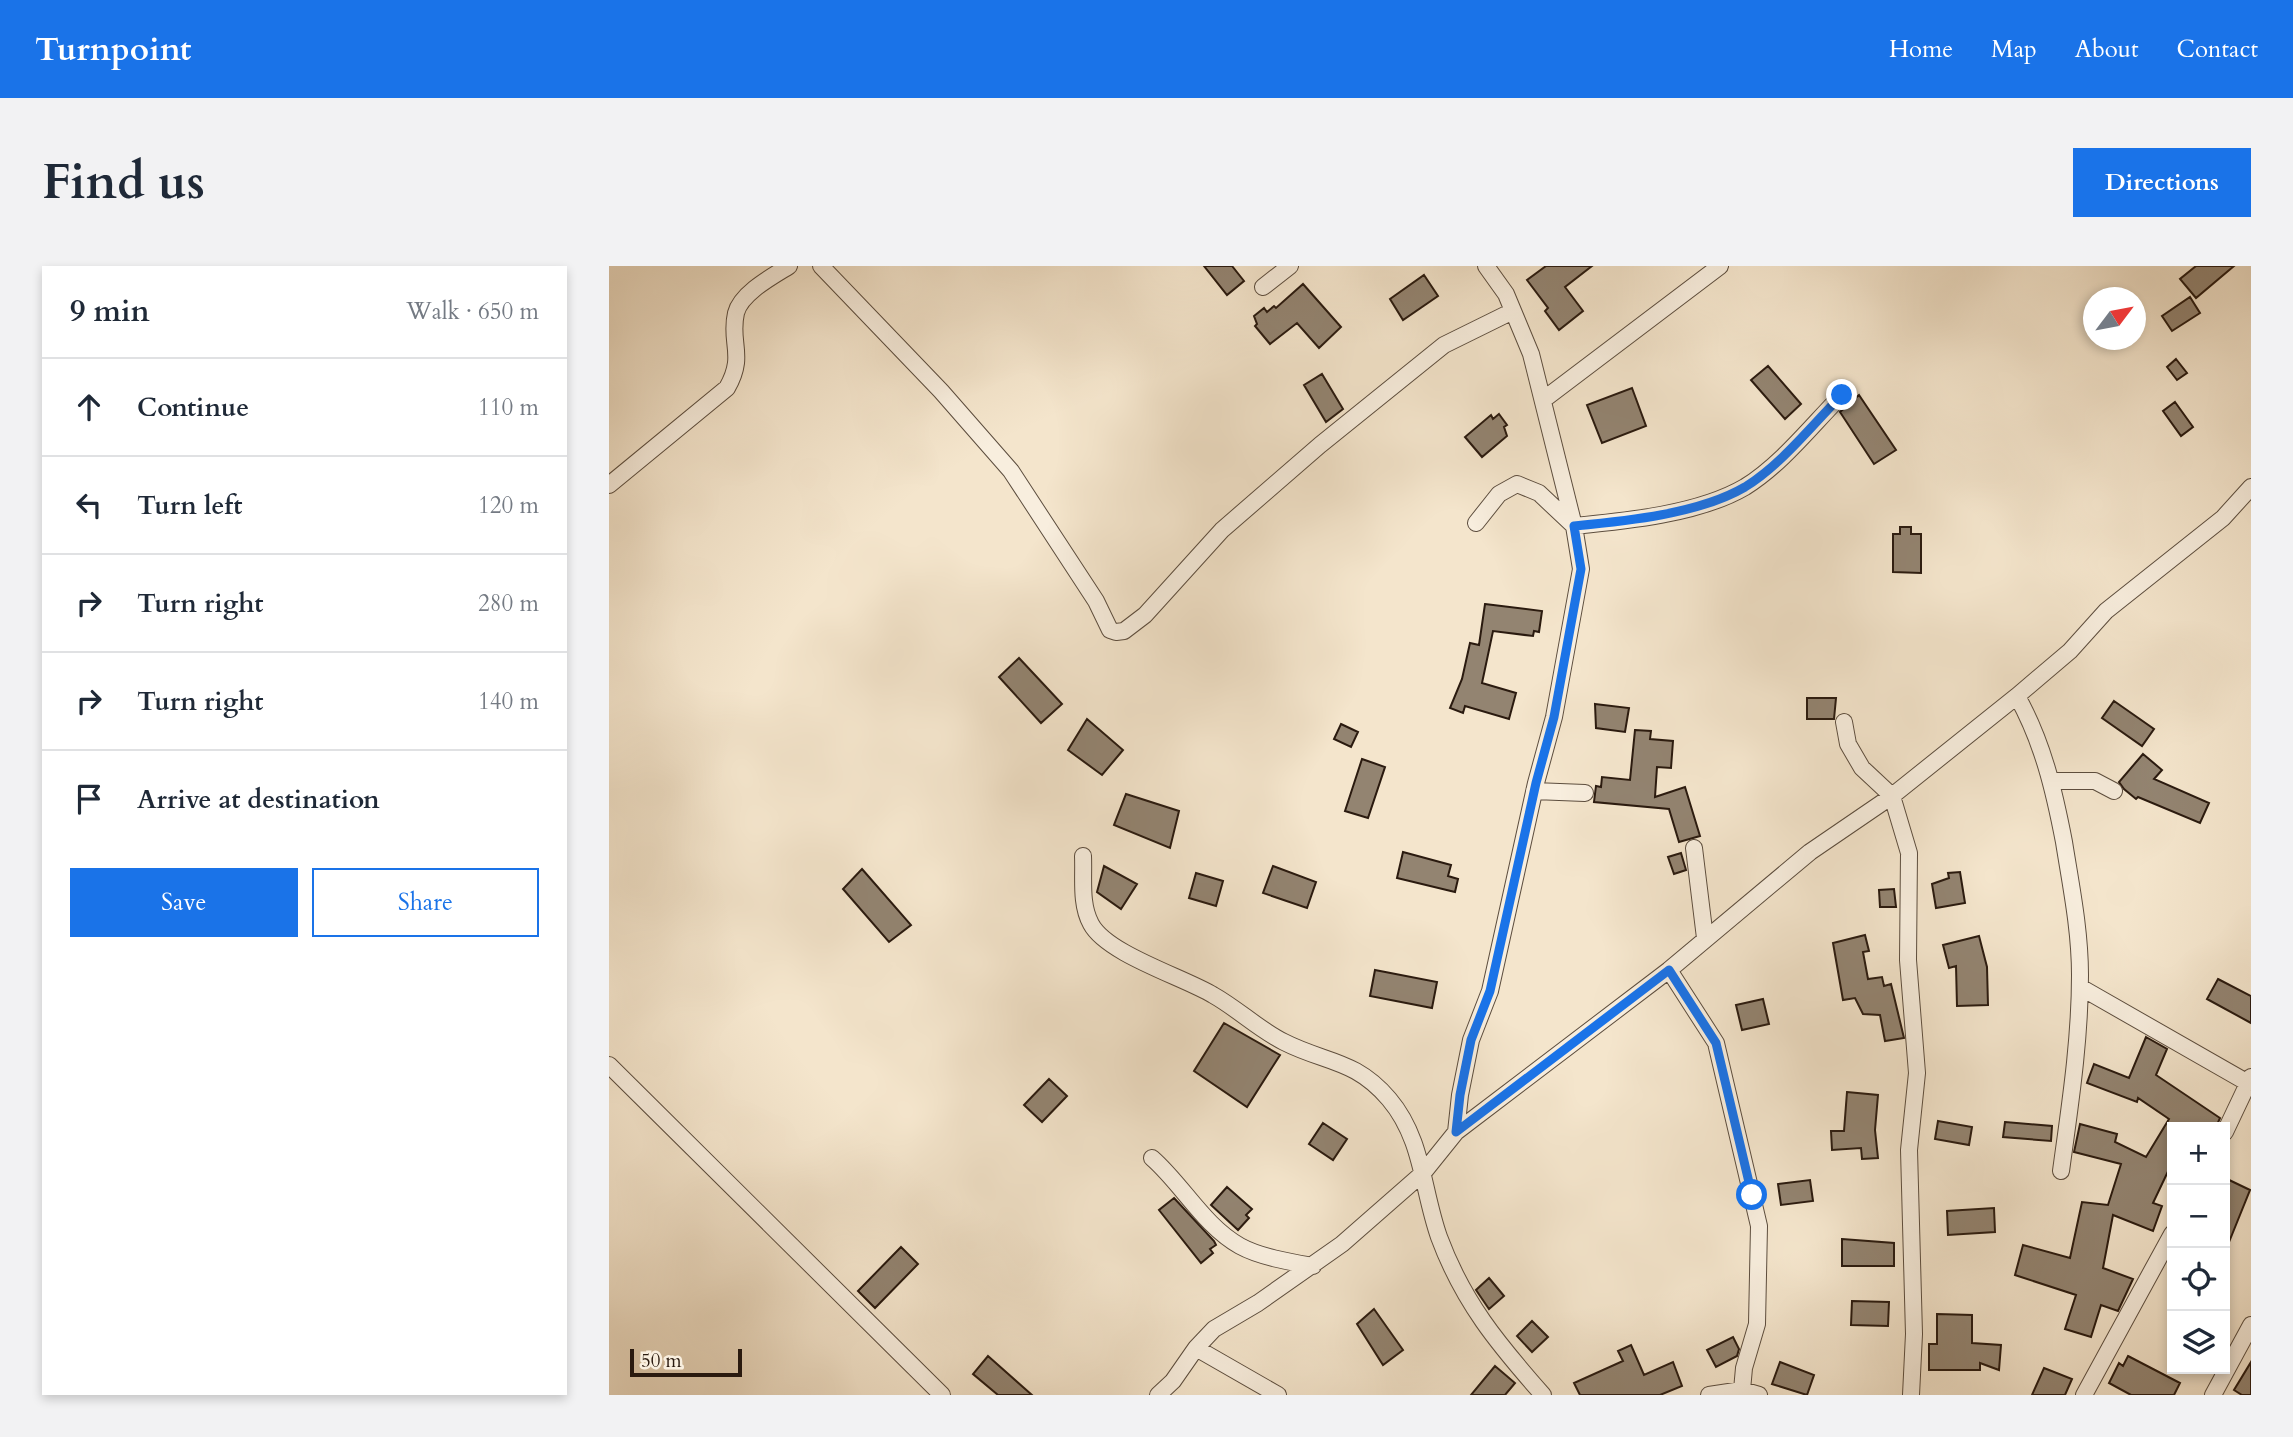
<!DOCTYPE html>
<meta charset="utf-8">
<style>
:root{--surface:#fff;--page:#f2f2f3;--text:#1f2937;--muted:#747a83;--line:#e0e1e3;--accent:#1a73e8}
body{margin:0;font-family:Cardo,serif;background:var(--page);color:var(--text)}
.controls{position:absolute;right:21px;bottom:21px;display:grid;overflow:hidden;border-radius:0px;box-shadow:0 4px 10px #0003}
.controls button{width:63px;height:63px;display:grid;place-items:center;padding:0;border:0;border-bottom:2px solid var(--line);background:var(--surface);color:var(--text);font:35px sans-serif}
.compass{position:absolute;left:1474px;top:21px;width:63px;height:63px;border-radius:50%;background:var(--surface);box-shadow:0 4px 10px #0003;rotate:58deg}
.scale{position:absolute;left:21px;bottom:18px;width:112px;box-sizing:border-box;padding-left:7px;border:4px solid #2a1a0f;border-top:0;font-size:19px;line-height:24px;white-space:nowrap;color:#2a1a0f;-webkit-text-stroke:5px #f8eede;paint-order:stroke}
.stop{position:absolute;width:21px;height:21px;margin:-16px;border:5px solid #1a73e8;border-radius:50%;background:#fff}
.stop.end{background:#1a73e8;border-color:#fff;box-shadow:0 2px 7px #0008}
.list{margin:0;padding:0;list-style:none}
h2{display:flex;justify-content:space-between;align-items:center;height:91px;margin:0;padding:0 28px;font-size:30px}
h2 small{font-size:23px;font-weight:400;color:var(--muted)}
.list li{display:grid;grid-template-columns:46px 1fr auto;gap:21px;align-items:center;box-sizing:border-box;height:98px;padding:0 28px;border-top:2px solid var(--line)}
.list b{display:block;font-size:26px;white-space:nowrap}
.list em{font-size:23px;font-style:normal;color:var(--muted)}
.actions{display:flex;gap:14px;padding:21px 28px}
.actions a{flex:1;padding:16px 0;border:2px solid var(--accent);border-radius:0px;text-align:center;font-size:24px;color:var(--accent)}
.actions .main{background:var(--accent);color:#fff}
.icon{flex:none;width:38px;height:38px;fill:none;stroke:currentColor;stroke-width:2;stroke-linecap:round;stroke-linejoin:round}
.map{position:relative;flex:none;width:1642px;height:1129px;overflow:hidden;border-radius:0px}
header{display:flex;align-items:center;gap:42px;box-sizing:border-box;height:98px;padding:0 35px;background:var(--accent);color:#fff}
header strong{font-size:33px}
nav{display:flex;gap:38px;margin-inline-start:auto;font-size:24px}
.intro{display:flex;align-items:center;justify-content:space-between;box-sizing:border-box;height:168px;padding:0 42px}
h1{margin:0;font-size:49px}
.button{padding:18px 32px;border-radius:0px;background:var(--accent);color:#fff;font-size:24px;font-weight:700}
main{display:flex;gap:42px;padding:0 42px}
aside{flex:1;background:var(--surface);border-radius:0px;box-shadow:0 4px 10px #0003}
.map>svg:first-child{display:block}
.building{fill:#938471;stroke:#2a1a0f;stroke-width:2}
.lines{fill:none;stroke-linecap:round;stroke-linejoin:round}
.minor-casing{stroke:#5c4d3e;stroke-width:18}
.minor{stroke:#f8eede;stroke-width:16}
.route{stroke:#1a73e8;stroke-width:9}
</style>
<header>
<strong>Turnpoint</strong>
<nav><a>Home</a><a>Map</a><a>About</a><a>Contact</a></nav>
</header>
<div class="intro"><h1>Find us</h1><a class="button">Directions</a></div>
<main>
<aside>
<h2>9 min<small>Walk · 650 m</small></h2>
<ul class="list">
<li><svg class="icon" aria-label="ahead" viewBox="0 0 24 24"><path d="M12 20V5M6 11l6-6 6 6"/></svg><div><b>Continue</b></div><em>110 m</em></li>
<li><svg class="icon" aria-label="left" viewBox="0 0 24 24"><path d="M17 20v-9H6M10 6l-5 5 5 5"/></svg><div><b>Turn left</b></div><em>120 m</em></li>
<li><svg class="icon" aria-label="right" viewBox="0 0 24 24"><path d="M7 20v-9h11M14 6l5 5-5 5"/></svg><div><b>Turn right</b></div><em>280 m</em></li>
<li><svg class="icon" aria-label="right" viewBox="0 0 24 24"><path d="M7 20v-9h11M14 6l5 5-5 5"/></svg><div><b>Turn right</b></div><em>140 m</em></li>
<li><svg class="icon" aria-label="arrive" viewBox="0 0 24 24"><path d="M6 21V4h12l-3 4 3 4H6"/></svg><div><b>Arrive at destination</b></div></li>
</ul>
<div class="actions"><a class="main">Save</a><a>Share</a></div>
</aside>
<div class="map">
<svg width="1642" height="1129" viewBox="0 0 1642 1129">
<rect width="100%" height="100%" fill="#f4e5cc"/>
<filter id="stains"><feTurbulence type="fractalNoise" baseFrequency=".00286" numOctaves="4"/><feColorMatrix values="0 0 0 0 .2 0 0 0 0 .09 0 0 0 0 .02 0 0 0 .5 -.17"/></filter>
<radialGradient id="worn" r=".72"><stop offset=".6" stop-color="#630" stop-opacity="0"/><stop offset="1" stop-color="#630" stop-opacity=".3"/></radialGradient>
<!-- building -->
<path class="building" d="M595 0H623L635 15 618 29Z
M937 0H983L956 21 974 45 950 64 936 45 939 42 918 14Z
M1587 0H1625L1587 32 1571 13Z
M815 9 829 30 794 54 781 33Z
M694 18 732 61 710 82 688 57 661 78 646 60 648 58 645 50 655 42 658 46 665 40 667 42Z
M1581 31 1591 47 1563 65 1553 50Z
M1567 93 1578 107 1568 114 1558 101Z
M1159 100 1192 138 1176 153 1142 114Z
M713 108 734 143 717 156 695 119Z
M1023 122 1037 160 993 177 978 139Z
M1250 129 1287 184 1265 198 1231 146Z
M1566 136 1584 161 1572 170 1554 145Z
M890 148 898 159 895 161 898 170 873 191 856 171 882 149 884 153Z
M1291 261H1302V268H1312V307L1284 306V268H1291Z
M876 338 933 345 930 366 925 365 924 370 884 365 873 417 907 427 900 453 856 440 854 447 841 442 853 413 861 377 870 379Z
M410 392 453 438 432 457 390 411Z
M1198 432H1227L1225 453H1198Z
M1505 435 1545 463 1533 480 1493 452Z
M986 438 1020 442 1016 466 987 462Z
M478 453 514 484 493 509 459 484Z
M732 458 749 466 742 481 725 473Z
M1026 464 1042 465 1041 473 1064 475 1062 502 1048 501 1046 531 1076 521 1091 570 1070 576 1060 543 985 536 987 520 992 521 993 511 1021 514Z
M1534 488 1553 504 1545 513 1600 537 1591 557 1529 531 1527 533 1515 523 1510 516Z
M753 493 776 501 759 552 736 545Z
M517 528 570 545 561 582 505 559Z
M794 586 842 599 839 610 849 613 846 626 788 612Z
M1072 587 1077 604 1065 608 1059 591Z
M495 600 528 618 512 643 488 626Z
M664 600 707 616 698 642 654 627Z
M253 603 302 659 280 676 234 623Z
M1351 606 1356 637 1327 642 1323 618 1340 612 1339 607Z
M587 607 614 615 607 640 580 632Z
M1285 623 1287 641H1271L1270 624Z
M1256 669 1260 685 1254 686 1259 713 1273 711 1275 720 1282 718 1295 772 1276 775 1271 749 1254 748 1246 732 1234 734 1224 677Z
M1370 670 1378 701 1379 739 1348 740 1347 700 1340 702 1334 679Z
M766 704 828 716 823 742 761 730Z
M1609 713 1642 730V757L1598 733Z
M1154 733 1160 758 1133 764 1127 739Z
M615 757 671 789 638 841 585 805Z
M1537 771 1558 783 1547 809 1611 852 1607 861H1563V897L1544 937 1553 940 1544 965 1504 949 1494 1002 1524 1013 1509 1045 1492 1039 1482 1071 1456 1063 1467 1029 1406 1009 1414 979 1461 992 1473 936 1499 939 1512 898 1465 886 1471 858 1508 868 1506 876 1537 891 1560 853 1529 832 1528 836 1478 817 1485 798 1520 812Z
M440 813 458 830 433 856 415 839Z
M1238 826 1269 829 1266 864 1269 892 1253 893 1252 882 1223 884 1222 865H1235Z
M1329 855 1363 861 1360 879 1326 873Z
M1396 856 1443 860 1442 875 1394 871Z
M714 857 738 873 724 894 700 878Z
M1616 912 1641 924 1616 986Z
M1201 914 1204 935 1172 939 1169 918Z
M618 921 643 943 637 949 640 952 629 964 602 939Z
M565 932 605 975 607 979 601 983 604 987 592 997 550 944Z
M1385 942 1386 966 1339 969 1338 945Z
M1233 973 1285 977V1000H1233Z
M292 981 309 998 266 1042 249 1025Z
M880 1012 895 1030 880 1043 867 1024Z
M1243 1035 1280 1036 1279 1060 1242 1059Z
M765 1043 794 1084 774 1099 748 1058Z
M1328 1048 1363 1049V1077L1392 1079 1390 1104 1371 1097V1104H1320V1078H1328Z
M923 1055 939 1071 923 1086 908 1070Z
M1124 1071 1130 1083 1128 1090 1107 1101 1098 1084Z
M1022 1079 1035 1109 1064 1096 1073 1120 1051 1129H971L965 1117 1014 1095 1009 1085Z
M379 1090 423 1129H389L364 1108Z
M1519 1090 1571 1117 1565 1129H1522L1500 1117 1510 1097 1514 1100Z
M1171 1096 1205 1109 1198 1129 1163 1118Z
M1642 1096V1129H1633L1625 1124Z
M886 1100 906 1117 896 1129H862Z
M1435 1102 1463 1113 1456 1129H1423Z"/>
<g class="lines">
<!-- minor casing -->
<g class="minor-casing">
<path id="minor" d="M212 0 332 125 402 205 487 335 501 364 507 366 515 365 536 349 613 264 711 179 835 79 904 45
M654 21 681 0
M934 134 1111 0
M0 219 118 122C137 89 120 77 127 47 132 27 164 10 180 0
M867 257 890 228 908 218 930 227 965 260C1017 255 1090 248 1136 221 1173 198 1203 159 1233 129
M1408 430C1434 477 1445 524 1455 576 1462 620 1471 664 1471 709 1471 775 1461 839 1452 905
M1235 456 1239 478 1253 502 1283 530 1300 587 1299 694 1308 807 1300 884 1305 1068 1302 1129
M1444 515H1486L1505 525
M925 525 976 527
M1085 582 1096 672
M474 590C475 612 471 638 482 658 498 688 574 711 604 729 629 743 649 763 675 776 716 797 746 793 780 833 814 873 813 923 830 971 854 1036 889 1078 934 1129
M1060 704 1107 777 1150 960 1148 1058 1135 1102 1133 1124
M1471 721 1639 817
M0 799 333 1129
M847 866 851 829 862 774 881 725 927 517 945 451 972 303 965 260 922 88 897 28 877 0
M1616 866 1642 811
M543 892C573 918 595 960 631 980 651 991 681 996 704 1000
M587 1082 669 1129
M549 1129 564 1115 587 1082 605 1063 649 1037 733 978 814 907 847 866 1060 704 1201 586 1283 530 1408 430 1461 385 1497 345 1614 252 1642 221
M1100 1129 1133 1124 1150 1129
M1475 1129 1563 968
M1604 1129 1642 1059"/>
</g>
<!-- minor -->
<use href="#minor" class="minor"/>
</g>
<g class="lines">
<!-- route -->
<path class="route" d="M1143 929 1107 777 1060 704 847 866 851 829 862 774 881 725 927 517 945 451 972 303 965 260C1017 255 1090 248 1136 221 1173 198 1203 159 1233 129"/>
</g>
<rect width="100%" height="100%" filter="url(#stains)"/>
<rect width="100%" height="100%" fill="url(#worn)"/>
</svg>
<div class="controls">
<button>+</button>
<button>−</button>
<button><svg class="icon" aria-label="locate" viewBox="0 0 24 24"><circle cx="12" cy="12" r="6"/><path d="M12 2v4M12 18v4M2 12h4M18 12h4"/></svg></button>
<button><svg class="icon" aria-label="layers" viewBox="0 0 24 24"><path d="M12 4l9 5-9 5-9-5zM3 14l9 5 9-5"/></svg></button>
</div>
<svg class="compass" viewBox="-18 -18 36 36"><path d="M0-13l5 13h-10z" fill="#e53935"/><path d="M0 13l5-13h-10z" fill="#747a83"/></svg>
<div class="scale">50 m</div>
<div class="stop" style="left:1143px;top:929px"></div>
<div class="stop end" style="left:1233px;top:129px"></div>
</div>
</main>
